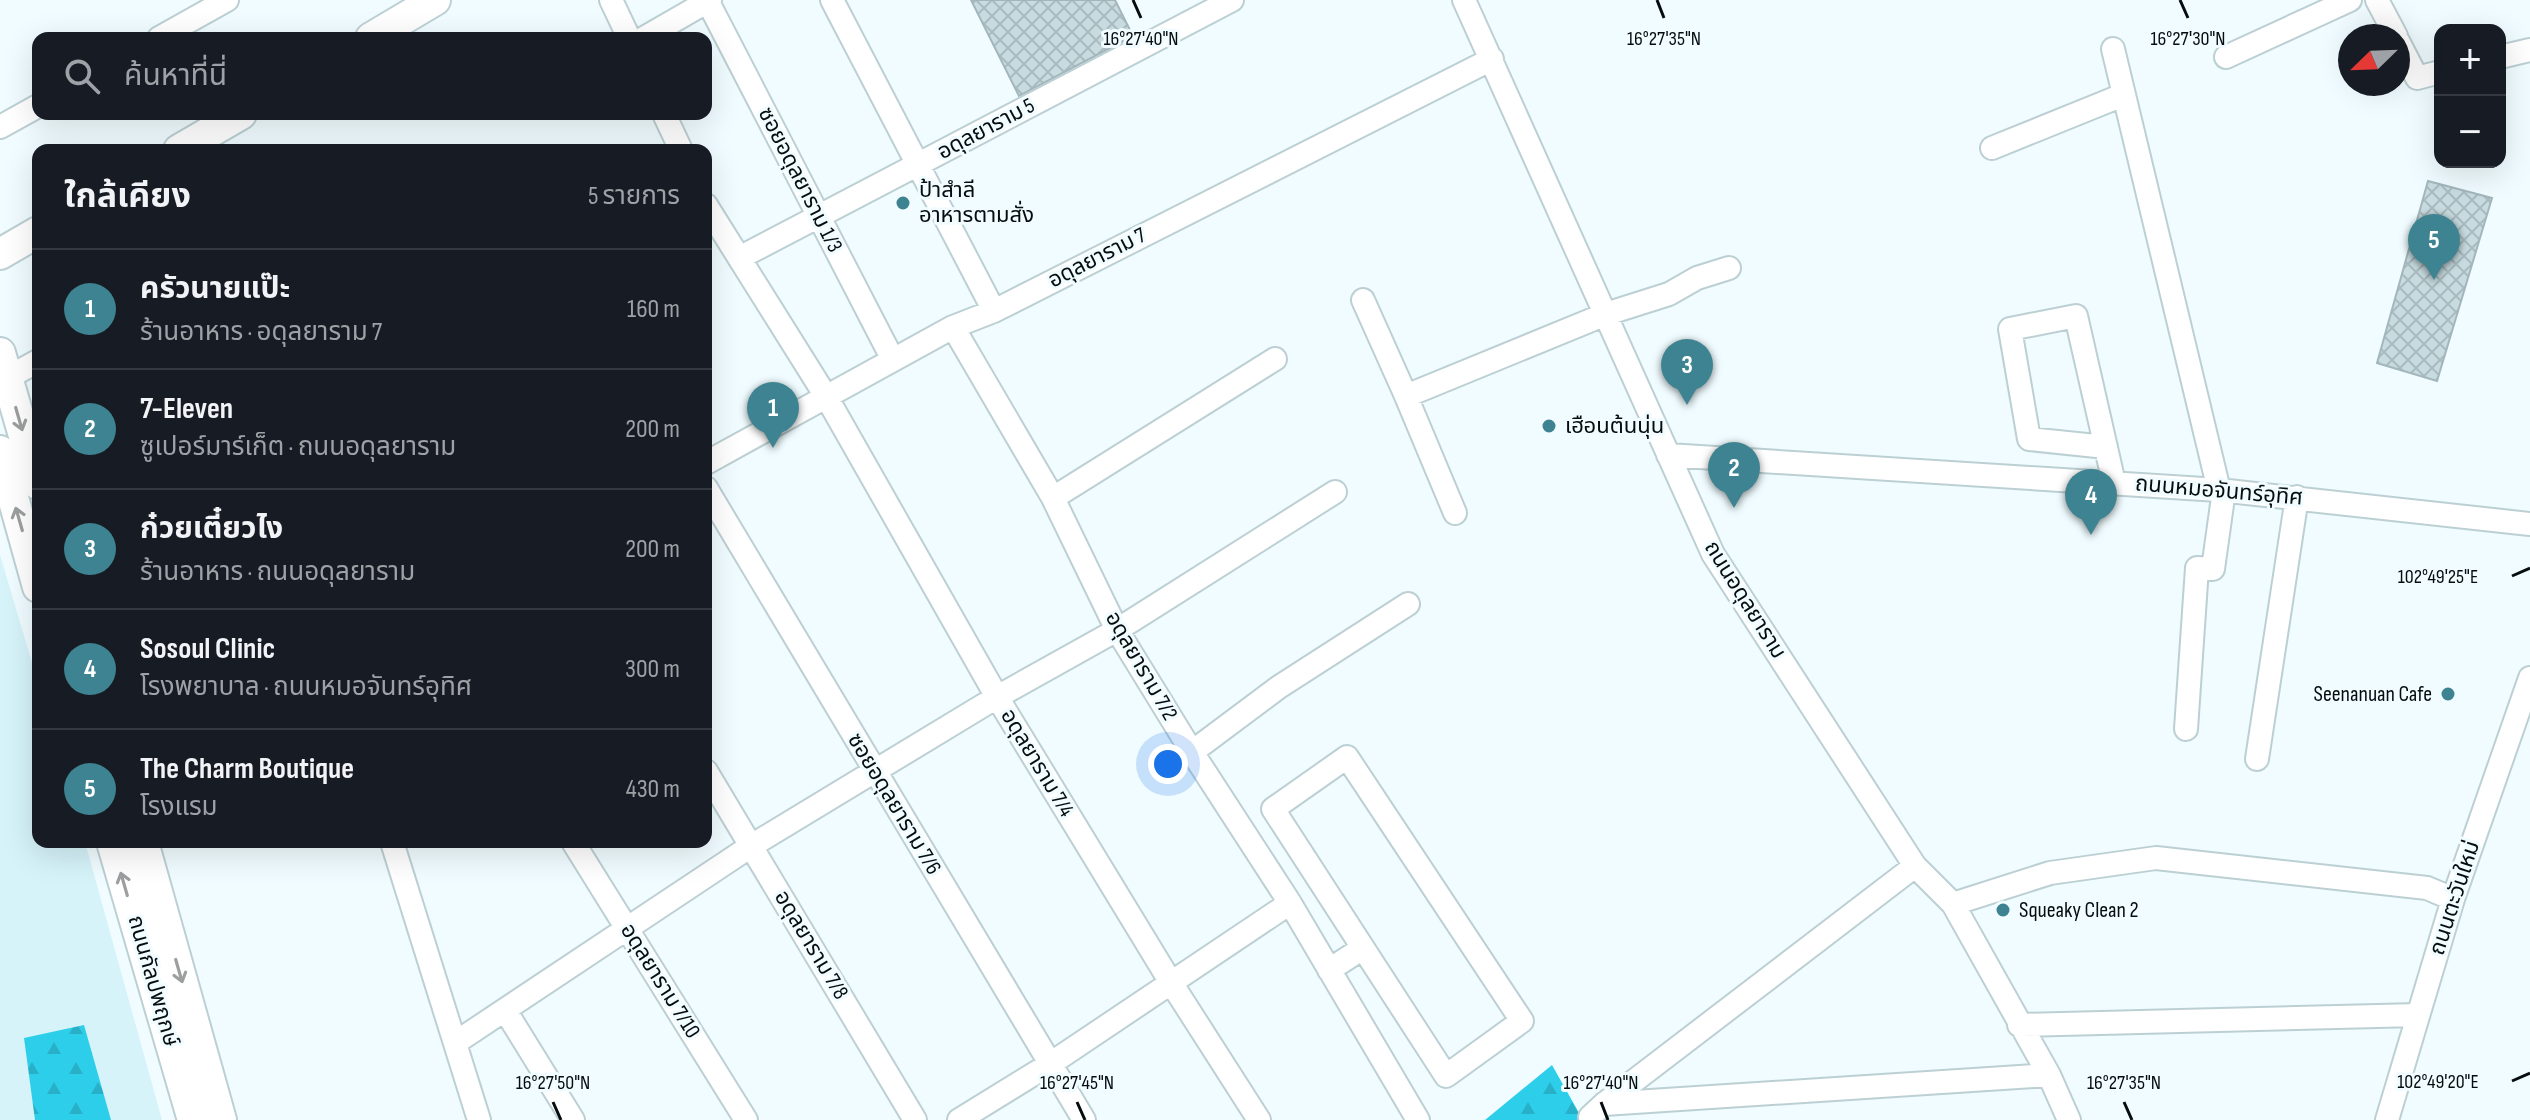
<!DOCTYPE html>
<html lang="th">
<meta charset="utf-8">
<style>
:root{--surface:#171b24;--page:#20242c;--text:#f1f3f6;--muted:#9ea1a6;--line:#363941;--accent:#3e8391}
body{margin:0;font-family:"Sofia Sans Condensed","Noto Sans Thai",sans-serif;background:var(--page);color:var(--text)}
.controls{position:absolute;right:24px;top:24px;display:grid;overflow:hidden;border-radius:16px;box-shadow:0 8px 32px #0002}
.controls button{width:72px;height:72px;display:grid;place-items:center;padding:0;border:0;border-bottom:2px solid var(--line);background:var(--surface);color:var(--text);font:40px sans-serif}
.compass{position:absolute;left:2338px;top:24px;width:72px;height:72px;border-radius:50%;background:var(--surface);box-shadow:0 8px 32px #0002;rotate:247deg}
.you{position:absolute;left:1168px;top:764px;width:28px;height:28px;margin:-20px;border:6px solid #fff;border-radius:50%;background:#1a73e8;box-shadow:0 0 0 12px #1a73e833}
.badge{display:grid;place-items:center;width:52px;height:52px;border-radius:50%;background:var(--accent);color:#fff;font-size:26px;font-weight:700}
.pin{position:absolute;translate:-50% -66px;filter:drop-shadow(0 2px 4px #0008)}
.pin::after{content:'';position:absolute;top:42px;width:28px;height:24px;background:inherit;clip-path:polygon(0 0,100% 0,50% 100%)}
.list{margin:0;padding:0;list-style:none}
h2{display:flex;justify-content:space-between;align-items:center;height:104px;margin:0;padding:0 32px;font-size:34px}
h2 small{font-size:26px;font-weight:400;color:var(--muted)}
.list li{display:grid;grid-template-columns:52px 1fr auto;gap:24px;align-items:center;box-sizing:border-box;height:120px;padding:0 32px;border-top:2px solid var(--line)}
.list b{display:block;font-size:30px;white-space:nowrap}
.list p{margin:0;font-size:26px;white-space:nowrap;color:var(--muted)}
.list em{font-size:26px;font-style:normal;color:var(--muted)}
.icon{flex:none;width:44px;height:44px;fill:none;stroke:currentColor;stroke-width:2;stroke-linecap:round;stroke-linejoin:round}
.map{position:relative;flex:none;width:2530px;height:1120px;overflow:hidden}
.search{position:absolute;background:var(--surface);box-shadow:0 8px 32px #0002;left:32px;top:32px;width:680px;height:88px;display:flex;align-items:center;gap:20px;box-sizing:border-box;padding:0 28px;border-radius:16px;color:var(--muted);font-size:30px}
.panel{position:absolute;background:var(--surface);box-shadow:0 8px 32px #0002;left:32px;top:144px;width:680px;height:704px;border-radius:16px}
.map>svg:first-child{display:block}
.built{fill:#d5f3f9}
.forest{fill:url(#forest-firs)}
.building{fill:url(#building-cross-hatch);stroke:#a3b6bb;stroke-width:2}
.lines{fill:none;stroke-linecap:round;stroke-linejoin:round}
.street-casing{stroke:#bcd0d4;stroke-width:26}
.secondary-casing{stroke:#bcd0d4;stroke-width:34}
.street{stroke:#fff;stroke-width:22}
.secondary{stroke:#fff;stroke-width:30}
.oneway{stroke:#9c9e9f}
.ticks{fill:none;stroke:#070d0f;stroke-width:3}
.poi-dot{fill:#3e8391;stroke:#f0fcff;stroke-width:3}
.labels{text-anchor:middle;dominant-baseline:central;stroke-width:6;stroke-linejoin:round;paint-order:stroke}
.street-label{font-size:22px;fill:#070d0f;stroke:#f0fcff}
.poi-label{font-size:22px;fill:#070d0f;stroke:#f0fcff;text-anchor:start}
.ticks-label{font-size:20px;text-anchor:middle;fill:#070d0f;stroke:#f0fcff;stroke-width:6;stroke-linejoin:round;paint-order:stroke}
</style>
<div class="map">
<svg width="2530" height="1120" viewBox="0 0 2530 1120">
<defs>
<pattern id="forest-firs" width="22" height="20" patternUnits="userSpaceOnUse" patternTransform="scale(2)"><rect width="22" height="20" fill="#2dceea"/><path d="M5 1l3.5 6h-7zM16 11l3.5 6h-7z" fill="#27b0c8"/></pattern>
<pattern id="building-cross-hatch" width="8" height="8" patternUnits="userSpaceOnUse" patternTransform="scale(2)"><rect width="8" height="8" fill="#c7dbe0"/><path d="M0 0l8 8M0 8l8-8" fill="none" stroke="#a9bbbf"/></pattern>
</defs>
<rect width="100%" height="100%" fill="#f0fcff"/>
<!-- built -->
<path class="built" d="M0 555 38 683V842H85L162 1120H0Z"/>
<!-- forest -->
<path class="forest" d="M84 1025 111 1120H35L24 1038Z
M1552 1065 1583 1120H1485Z"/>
<!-- building -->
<path class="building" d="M971 0H1115L1133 36 1019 96Z
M2428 181 2492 198 2437 381 2377 363Z"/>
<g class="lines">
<!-- street casing -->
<g class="street-casing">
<path id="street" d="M611 0 629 38
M707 0 893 360
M832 0 994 311
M1464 0 1713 554 1915 866 1953 904 2049 1075 2069 1120
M2377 0 2396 36
M159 38 227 0
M644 38 710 0
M2398 41 2417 78 2440 72
M2113 49 2219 490
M2226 57 2350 0
M2500 57 2530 50
M664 114 681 150
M0 127 38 106
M1992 148 2123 95
M706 205 827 398 997 697 1170 981 1259 1120
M739 258 1232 0
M1363 300 1406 396
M953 327 1053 498 1117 630 1192 752 1290 903 1418 1120
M7 378 38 361
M2106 447 2029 439 2010 329 2076 316 2114 483
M1668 455 2219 490 2530 524
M706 463 953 327 994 311 1492 59
M706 488 1084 1120
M1053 498 1275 359
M1455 513 1406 396 1606 314 1669 294 1697 278 1729 268
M2186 729 2197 568 2213 569 2224 490
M1192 752 1279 687 1408 604
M1347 757 1522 1021 1446 1076 1273 809Z
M2257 759 2297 497
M706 771 915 1120
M392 842 479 1120
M573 842 746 1120
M1953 904 2050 873 2156 858 2427 888 2453 899
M1329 970 1363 948
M505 1010 573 1120
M2019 1025 2418 1015
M455 1043 751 846 997 697 1117 630 1335 492
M1604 1104 2049 1075
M959 1120 1050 1064 1290 903
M1592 1120 1590 1117 1604 1104 1915 866
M2387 1120 2453 899 2530 678"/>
</g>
<!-- secondary casing -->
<g class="secondary-casing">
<path id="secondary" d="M371 38 435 0
M179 150 241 114
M0 254 38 232
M0 353 38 484
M0 451 38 587
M112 842 193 1120
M143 842 221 1120"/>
</g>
<!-- street -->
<use href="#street" class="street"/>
<!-- secondary -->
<use href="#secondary" class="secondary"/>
</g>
<!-- one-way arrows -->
<defs><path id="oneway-shaft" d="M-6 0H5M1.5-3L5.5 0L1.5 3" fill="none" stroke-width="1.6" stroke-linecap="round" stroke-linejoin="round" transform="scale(2)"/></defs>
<g class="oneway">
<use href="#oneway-shaft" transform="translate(19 419) rotate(74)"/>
<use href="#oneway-shaft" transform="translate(19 519) rotate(-106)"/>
<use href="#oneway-shaft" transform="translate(124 884) rotate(-106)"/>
<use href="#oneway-shaft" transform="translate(179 971) rotate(74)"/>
</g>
<!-- ticks -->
<path class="ticks" d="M1133 0 1141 18M1657 0 1664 18M2180 0 2188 18M2512 576 2530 568M2512 1081 2530 1073M553 1102 561 1120M1077 1102 1085 1120M1601 1102 1608 1120M2124 1102 2132 1120"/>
<!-- markers -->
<g class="poi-dot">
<circle cx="903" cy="203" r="8"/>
<circle cx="1549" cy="426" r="8"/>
<circle cx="2448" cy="694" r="8"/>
<circle cx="2003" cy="910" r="8"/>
</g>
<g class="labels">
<!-- street labels -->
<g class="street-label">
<text transform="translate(986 129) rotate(-28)">อดุลยาราม 5</text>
<text transform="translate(800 180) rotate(63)">ซอยอดุลยาราม 1/3</text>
<text transform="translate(1097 258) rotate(-27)">อดุลยาราม 7</text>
<text transform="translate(2219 491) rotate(5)">ถนนหมอจันทร์อุทิศ</text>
<text transform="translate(1745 600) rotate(58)">ถนนอดุลยาราม</text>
<text transform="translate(1141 666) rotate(60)">อดุลยาราม 7/2</text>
<text transform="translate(1037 763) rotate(59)">อดุลยาราม 7/4</text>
<text transform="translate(894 804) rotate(59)">ซอยอดุลยาราม 7/6</text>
<text transform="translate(2455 898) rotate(-72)">ถนนตะวันใหม่</text>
<text transform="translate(811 945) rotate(59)">อดุลยาราม 7/8</text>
<text transform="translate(153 981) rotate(74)">ถนนกัลปพฤกษ์</text>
<text transform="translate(660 981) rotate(58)">อดุลยาราม 7/10</text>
</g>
<!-- poi labels -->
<g class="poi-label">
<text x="919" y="190">ป้าสำลี<tspan x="919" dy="25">อาหารตามสั่ง</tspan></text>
<text x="1565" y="426">เฮือนต้นนุ่น</text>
<text x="2432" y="694" text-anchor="end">Seenanuan Cafe</text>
<text x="2019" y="910">Squeaky Clean 2</text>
</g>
</g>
<g class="ticks-label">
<text x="1141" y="45">16°27'40"N</text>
<text x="1664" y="45">16°27'35"N</text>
<text x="2188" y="45">16°27'30"N</text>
<text x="2438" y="583">102°49'25"E</text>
<text x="2438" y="1088">102°49'20"E</text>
<text x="553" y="1089">16°27'50"N</text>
<text x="1077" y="1089">16°27'45"N</text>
<text x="1601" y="1089">16°27'40"N</text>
<text x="2124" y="1089">16°27'35"N</text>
</g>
</svg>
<div class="controls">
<button>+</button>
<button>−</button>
</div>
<svg class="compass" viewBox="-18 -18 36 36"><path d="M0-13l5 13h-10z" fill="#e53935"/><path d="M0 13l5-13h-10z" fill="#9ea1a6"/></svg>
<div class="you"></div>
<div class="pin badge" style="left:773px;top:448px">1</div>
<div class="pin badge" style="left:1734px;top:508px">2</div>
<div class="pin badge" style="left:1687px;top:405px">3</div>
<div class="pin badge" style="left:2091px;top:535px">4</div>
<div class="pin badge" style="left:2434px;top:280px">5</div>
<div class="search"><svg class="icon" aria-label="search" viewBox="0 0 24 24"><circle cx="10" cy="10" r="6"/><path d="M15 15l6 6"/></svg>ค้นหาที่นี่</div>
<section class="panel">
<h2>ใกล้เคียง<small>5 รายการ</small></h2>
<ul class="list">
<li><span class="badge">1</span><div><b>ครัวนายแป๊ะ</b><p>ร้านอาหาร · อดุลยาราม 7</p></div><em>160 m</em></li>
<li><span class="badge">2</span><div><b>7-Eleven</b><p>ซูเปอร์มาร์เก็ต · ถนนอดุลยาราม</p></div><em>200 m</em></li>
<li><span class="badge">3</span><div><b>ก๋วยเตี๋ยวไง</b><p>ร้านอาหาร · ถนนอดุลยาราม</p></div><em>200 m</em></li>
<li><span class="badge">4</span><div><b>Sosoul Clinic</b><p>โรงพยาบาล · ถนนหมอจันทร์อุทิศ</p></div><em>300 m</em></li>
<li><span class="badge">5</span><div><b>The Charm Boutique</b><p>โรงแรม</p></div><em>430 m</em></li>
</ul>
</section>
</div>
